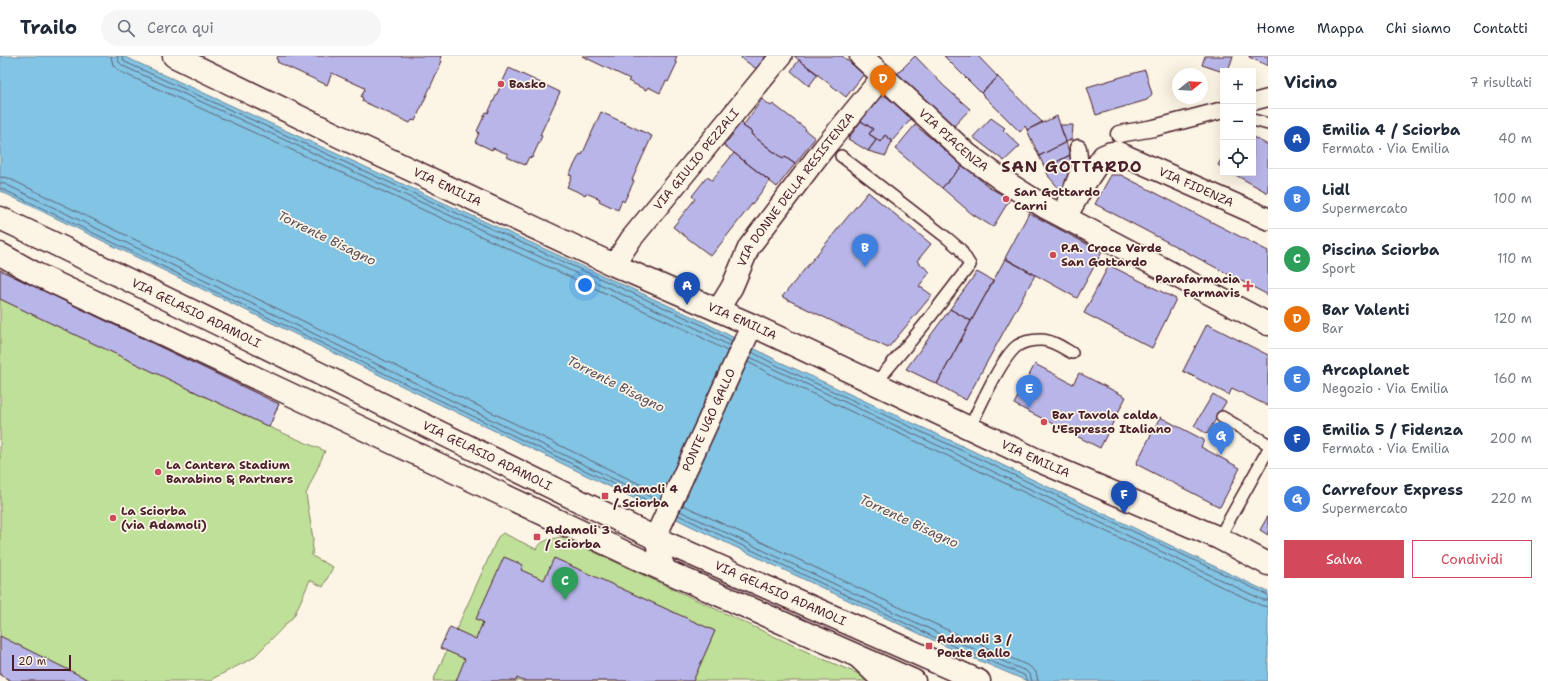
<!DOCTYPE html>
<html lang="it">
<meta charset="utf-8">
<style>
:root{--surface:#fff;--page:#f6f6f7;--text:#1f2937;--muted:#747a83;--line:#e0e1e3;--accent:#d1495b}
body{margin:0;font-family:"Shantell Sans",sans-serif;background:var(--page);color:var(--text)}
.controls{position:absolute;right:12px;top:12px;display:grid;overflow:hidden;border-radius:0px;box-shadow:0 4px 16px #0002}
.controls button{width:36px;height:36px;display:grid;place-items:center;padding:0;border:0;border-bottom:1px solid var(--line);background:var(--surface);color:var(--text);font:20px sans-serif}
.compass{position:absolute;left:1172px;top:12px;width:36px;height:36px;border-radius:50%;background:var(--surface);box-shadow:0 4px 16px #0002;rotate:72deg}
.scale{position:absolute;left:12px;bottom:10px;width:59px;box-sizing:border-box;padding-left:4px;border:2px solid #4a1f2b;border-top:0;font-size:11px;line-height:14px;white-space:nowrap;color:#4a1f2b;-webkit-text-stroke:3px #fcf5e5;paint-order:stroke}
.you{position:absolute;left:585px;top:229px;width:14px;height:14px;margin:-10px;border:3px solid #fff;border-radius:50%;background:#1a73e8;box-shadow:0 0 0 6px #1a73e833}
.badge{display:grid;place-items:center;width:26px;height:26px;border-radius:50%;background:var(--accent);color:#fff;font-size:13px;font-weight:700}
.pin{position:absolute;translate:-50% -33px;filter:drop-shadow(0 1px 2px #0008)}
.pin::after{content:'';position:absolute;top:21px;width:14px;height:12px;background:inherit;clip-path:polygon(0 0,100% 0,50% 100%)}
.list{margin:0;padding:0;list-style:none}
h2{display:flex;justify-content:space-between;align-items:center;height:52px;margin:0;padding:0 16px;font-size:17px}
h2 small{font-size:13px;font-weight:400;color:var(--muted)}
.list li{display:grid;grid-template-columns:26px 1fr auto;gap:12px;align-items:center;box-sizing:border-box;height:60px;padding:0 16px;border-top:1px solid var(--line)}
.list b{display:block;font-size:15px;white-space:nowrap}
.list p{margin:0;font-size:13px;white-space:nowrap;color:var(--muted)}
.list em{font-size:13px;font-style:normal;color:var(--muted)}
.actions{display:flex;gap:8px;padding:12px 16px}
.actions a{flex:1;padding:9px 0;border:1px solid var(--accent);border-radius:0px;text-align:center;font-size:14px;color:var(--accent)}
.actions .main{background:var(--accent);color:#fff}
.icon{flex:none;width:22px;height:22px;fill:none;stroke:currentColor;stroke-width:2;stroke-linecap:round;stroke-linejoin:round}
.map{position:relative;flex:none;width:1268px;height:625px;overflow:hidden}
header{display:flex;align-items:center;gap:24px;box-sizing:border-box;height:56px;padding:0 20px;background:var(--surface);border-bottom:1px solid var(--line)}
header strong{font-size:19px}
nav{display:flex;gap:22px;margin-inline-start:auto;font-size:14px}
.search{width:280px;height:36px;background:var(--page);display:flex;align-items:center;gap:10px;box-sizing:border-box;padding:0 14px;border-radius:22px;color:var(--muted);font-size:15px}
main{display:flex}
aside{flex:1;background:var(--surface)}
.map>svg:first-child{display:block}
.green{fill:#bfe099;stroke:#848062}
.water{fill:#82c4e3;stroke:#6c8299}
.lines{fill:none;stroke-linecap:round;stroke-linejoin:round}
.shore{stroke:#606175;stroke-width:1}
.building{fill:#b8b6e8;stroke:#4a1f2b}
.service-casing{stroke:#4a1f2b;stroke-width:14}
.pedestrian-casing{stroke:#4a1f2b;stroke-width:19}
.minor-casing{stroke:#4a1f2b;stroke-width:24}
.secondary-casing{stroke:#4a1f2b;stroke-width:25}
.primary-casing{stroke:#4a1f2b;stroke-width:25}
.service{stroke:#fcf5e5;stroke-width:11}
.pedestrian{stroke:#fcf5e5;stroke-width:16}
.minor{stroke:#fcf5e5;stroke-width:21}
.secondary{stroke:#fcf5e5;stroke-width:22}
.primary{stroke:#fcf5e5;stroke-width:22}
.poi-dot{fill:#d1495b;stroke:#fcf5e5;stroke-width:1.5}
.labels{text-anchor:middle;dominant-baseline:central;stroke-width:3.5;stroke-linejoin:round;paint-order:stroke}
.poi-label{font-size:12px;font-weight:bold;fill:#4a1f2b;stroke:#fcf5e5;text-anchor:start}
.street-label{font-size:12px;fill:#4a1f2b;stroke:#fcf5e5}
.water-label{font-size:13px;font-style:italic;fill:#5b5162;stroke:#fcf5e5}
.district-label{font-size:16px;font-weight:bold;letter-spacing:1px;fill:#4a1f2b;stroke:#fcf5e5}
</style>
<header>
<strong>Trailo</strong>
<div class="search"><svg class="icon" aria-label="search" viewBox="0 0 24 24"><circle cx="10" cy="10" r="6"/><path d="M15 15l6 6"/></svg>Cerca qui</div>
<nav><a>Home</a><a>Mappa</a><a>Chi siamo</a><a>Contatti</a></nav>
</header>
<main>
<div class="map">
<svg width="1268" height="625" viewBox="0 0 1268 625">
<rect width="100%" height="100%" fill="#fcf5e5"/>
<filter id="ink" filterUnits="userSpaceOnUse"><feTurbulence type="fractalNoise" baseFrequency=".025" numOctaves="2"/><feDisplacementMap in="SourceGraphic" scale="8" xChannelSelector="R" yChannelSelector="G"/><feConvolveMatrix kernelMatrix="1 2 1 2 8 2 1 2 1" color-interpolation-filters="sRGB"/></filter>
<g filter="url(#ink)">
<!-- green -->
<path class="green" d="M0 214 279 348 269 371 325 395 306 438 313 483 312 500 333 511 323 531 310 524 294 560 253 602 214 622 212 625H12L0 619Z
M503 477 536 493C543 483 551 483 562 481L816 600 861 619 868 625H433L498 481Z"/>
<!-- water -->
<path class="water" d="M0 0H123L702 265 780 306 954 386 1268 536V625H1027L952 593 697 473 0 135Z"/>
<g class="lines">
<!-- shore -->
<path class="shore" d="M111 0 113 9 121 16 695 278 727 295
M117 0 119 6 123 10 698 273 730 290
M122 0 123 3 125 6 700 268 732 285
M0 121 8 122 662 439
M0 127 5 128 659 445
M0 132 657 449
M752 296 778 310 952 390 1268 539
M750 301 776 314 950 395 1263 544H1268
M748 306 774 320 948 400 1260 549 1268 551
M683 449 958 579 1029 610 1036 616 1038 625
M680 455 955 585 1026 615 1030 619 1032 625
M678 459 953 590 1024 619 1027 625"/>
</g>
<!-- building -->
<path class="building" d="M278 0H441L440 4 442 5 415 65 412 64 410 67 362 45 363 42 361 41 365 32 332 17 327 29 277 6 278 4 276 3Z
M582 0H677L675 6 677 7 668 26 666 25 660 37 648 31 646 34 628 25 630 23Z
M742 0H772L761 16 741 2Z
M794 0H842L864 18 846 41Z
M915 0 944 30 970 53 954 70 896 19Z
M944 0H978L998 21 981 37Z
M1205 0H1233L1228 15 1223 16 1202 9Z
M1249 0H1268V10L1249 1Z
M799 4 818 18 809 30 791 15Z
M509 12 560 36 540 79 542 80 532 102 529 101 525 109 507 101 508 98 493 92 492 94 475 86 479 77 477 75 486 56 488 57Z
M1145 14 1152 38 1147 44 1096 59 1087 31Z
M998 21 1042 66 1027 74 1025 70 1020 76 981 37Z
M881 36 912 62 892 85 885 79 880 86 869 78 873 73 861 65Z
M762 43 771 50 773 48 806 73 805 74 815 82 795 108 785 101 783 103 751 78 752 76 743 70Z
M601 56 652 80 632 124 634 125 624 146 622 144 618 154 599 145 600 143 586 137 585 139 567 131 572 120 569 119 580 98 582 99Z
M1057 60 1066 86 1039 100 1027 74Z
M991 62 1005 72 1003 74 1020 90 1004 105 973 81Z
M741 65 744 68 743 70 752 76 751 78 783 103 785 101 795 108 777 131 724 89 733 78 732 77Z
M861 65 873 73 869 78 877 83 868 95 848 83Z
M915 69 963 109 942 132 895 93Z
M1060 69H1073L1072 83 1066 86Z
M885 79 892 85 886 100 868 95 877 83 880 86Z
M1253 81 1268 89V137L1232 117H1253Z
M1066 86 1070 99 1045 112 1039 100Z
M734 97 770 125 711 200 673 171 695 143 692 140 707 121 712 124Z
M1070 99 1073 109 1069 126 1062 136 1049 121 1045 112Z
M1223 100V112L1218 109Z
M963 109 990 132 1010 143 993 171 972 158 942 132Z
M1111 119H1121L1268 195V239L1095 148Z
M868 136 931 188 917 205 930 216 919 230 932 239 888 292 782 241Z
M1029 157 1102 196 1077 242 1005 202Z
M1005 203 1035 219 966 344 937 328Z
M1109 209 1176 243 1152 292 1084 257Z
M0 214 279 348 269 371 0 243Z
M977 216 993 225 971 265 950 253Z
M950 253 971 265 937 328 906 313Z
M1207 268 1268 299V350L1232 332 1229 339 1183 315Z
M1035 308 1073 328 1079 317 1126 341 1100 392 1014 348Z
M1213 338 1226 346 1207 378 1194 370Z
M1160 361 1204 384 1201 391 1240 412 1220 451 1136 408Z
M1268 460V479L1260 474Z
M504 501 523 509 521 514 544 524 554 502 715 575 693 625H523L517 622 516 625H456L465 603 440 592 450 571 476 583 483 566 476 563Z
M0 580 91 625H12L0 619Z"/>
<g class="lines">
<!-- service casing -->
<g class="service-casing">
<path id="service" d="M1253 64 1268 68
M841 100 947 182 960 193 970 209 924 269 875 328
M1222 361 1268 388
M969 373C979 353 1001 302 1017 290 1024 285 1033 284 1041 284 1052 284 1063 292 1072 297
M1219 482 1268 394"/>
</g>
<!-- pedestrian casing -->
<g class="pedestrian-casing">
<path id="pedestrian" d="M1253 46 1268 42
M1119 78 1154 72 1223 54
M1066 143 1071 135 1080 111 1078 92"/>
</g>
<!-- minor casing -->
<g class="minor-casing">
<g id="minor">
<path id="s1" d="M1065 162 1087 124 1103 100 1110 97 1117 96 1268 163"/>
<path id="s2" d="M614 209 631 183 781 0"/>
<path id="s3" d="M718 254 732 231 749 191 824 92 883 20"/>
<path id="s4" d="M665 515 655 482 752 269"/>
<path d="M858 601 883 625"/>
</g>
</g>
<!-- secondary casing -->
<g class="secondary-casing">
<g id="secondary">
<path id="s5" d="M174 0 341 81 614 209 752 269 1037 404 1219 482 1268 508"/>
<path id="s6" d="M861 0 968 99 1004 125 1045 151 1268 268"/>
</g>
</g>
<!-- primary casing -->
<g class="primary-casing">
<g id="primary">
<path id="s7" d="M0 162 53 187 655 482 979 625"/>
<path d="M0 198 36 218 643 505 914 625"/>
</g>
</g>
<!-- service -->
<use href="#service" class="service"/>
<!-- pedestrian -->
<use href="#pedestrian" class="pedestrian"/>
<!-- minor -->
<use href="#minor" class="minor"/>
<!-- secondary -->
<use href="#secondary" class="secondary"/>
<!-- primary -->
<use href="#primary" class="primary"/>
</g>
</g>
<!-- markers -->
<g class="poi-dot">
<circle cx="501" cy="28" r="4"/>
<circle cx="1006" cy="143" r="4"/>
<circle cx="1053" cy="199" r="4"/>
<path d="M1246 224h4v4h4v4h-4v4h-4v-4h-4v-4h4z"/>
<circle cx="1044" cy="366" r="4"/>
<circle cx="158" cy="416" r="4"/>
<rect x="601" y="436" width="8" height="8" rx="2"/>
<circle cx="113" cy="462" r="4"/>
<rect x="533" y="477" width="8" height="8" rx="2"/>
<rect x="925" y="586" width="8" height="8" rx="2"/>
</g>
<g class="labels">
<!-- poi labels -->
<g class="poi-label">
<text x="509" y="28">Basko</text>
<text x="1014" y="136">San Gottardo<tspan x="1014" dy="14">Carni</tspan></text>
<text x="1061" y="192">P.A. Croce Verde<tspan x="1061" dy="14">San Gottardo</tspan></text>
<text x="1240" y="223" text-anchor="end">Parafarmacia<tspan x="1240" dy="14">Farmavis</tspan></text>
<text x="1052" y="359">Bar Tavola calda<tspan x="1052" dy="14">L'Espresso Italiano</tspan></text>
<text x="166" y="409">La Cantera Stadium<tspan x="166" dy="14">Barabino &amp; Partners</tspan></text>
<text x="613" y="433">Adamoli 4<tspan x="613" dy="14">/ Sciorba</tspan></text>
<text x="121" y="455">La Sciorba<tspan x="121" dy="14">(via Adamoli)</tspan></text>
<text x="545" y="474">Adamoli 3<tspan x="545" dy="14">/ Sciorba</tspan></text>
<text x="937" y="583">Adamoli 3 /<tspan x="937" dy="14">Ponte Gallo</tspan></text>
</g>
<!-- street labels -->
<g class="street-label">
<text stroke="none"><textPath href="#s6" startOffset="125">VIA PIACENZA</textPath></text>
<text stroke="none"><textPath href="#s2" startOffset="134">VIA GIULIO PEZZALI</textPath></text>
<text stroke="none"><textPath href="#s5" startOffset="303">VIA EMILIA</textPath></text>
<text stroke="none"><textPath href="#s1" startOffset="174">VIA FIDENZA</textPath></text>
<text stroke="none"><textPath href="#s3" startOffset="144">VIA DONNE DELLA RESISTENZA</textPath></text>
<text stroke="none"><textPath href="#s7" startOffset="218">VIA GELASIO ADAMOLI</textPath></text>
<text stroke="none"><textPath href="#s5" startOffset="627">VIA EMILIA</textPath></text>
<text stroke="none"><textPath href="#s4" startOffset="164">PONTE UGO GALLO</textPath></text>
<text stroke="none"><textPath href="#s7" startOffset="542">VIA GELASIO ADAMOLI</textPath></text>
<text stroke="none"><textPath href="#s5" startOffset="951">VIA EMILIA</textPath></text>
<text stroke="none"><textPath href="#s7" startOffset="866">VIA GELASIO ADAMOLI</textPath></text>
</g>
<!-- water labels -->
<g class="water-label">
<text transform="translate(327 182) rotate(26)">Torrente Bisagno</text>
<text transform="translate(616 328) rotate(27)">Torrente Bisagno</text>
<text transform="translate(909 465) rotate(25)">Torrente Bisagno</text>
</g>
<!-- district labels -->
<g class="district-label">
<text x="1072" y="110">SAN GOTTARDO</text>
</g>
</g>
</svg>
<div class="controls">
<button>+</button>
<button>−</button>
<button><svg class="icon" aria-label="locate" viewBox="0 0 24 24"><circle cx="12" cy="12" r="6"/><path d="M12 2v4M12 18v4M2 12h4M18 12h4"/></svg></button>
</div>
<svg class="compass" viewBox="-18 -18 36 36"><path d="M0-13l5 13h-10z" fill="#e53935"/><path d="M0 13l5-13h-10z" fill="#747a83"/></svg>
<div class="scale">20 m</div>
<div class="you"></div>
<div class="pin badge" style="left:687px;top:249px;background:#1a4fb4">A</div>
<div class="pin badge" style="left:865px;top:211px;background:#3f7fe0">B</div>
<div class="pin badge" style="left:565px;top:544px;background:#2e9e5b">C</div>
<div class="pin badge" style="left:883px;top:42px;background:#e8710a">D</div>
<div class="pin badge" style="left:1029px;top:352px;background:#3f7fe0">E</div>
<div class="pin badge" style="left:1124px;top:458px;background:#1a4fb4">F</div>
<div class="pin badge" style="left:1221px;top:399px;background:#3f7fe0">G</div>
</div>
<aside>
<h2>Vicino<small>7 risultati</small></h2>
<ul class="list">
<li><span class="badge" style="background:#1a4fb4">A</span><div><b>Emilia 4 / Sciorba</b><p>Fermata · Via Emilia</p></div><em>40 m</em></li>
<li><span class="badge" style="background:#3f7fe0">B</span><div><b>Lidl</b><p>Supermercato</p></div><em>100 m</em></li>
<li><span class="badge" style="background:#2e9e5b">C</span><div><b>Piscina Sciorba</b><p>Sport</p></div><em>110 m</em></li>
<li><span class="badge" style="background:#e8710a">D</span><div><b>Bar Valenti</b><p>Bar</p></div><em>120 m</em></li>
<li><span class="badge" style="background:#3f7fe0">E</span><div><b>Arcaplanet</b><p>Negozio · Via Emilia</p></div><em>160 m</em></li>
<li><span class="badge" style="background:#1a4fb4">F</span><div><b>Emilia 5 / Fidenza</b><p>Fermata · Via Emilia</p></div><em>200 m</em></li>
<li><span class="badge" style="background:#3f7fe0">G</span><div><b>Carrefour Express</b><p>Supermercato</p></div><em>220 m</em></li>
</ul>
<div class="actions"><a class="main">Salva</a><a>Condividi</a></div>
</aside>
</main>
